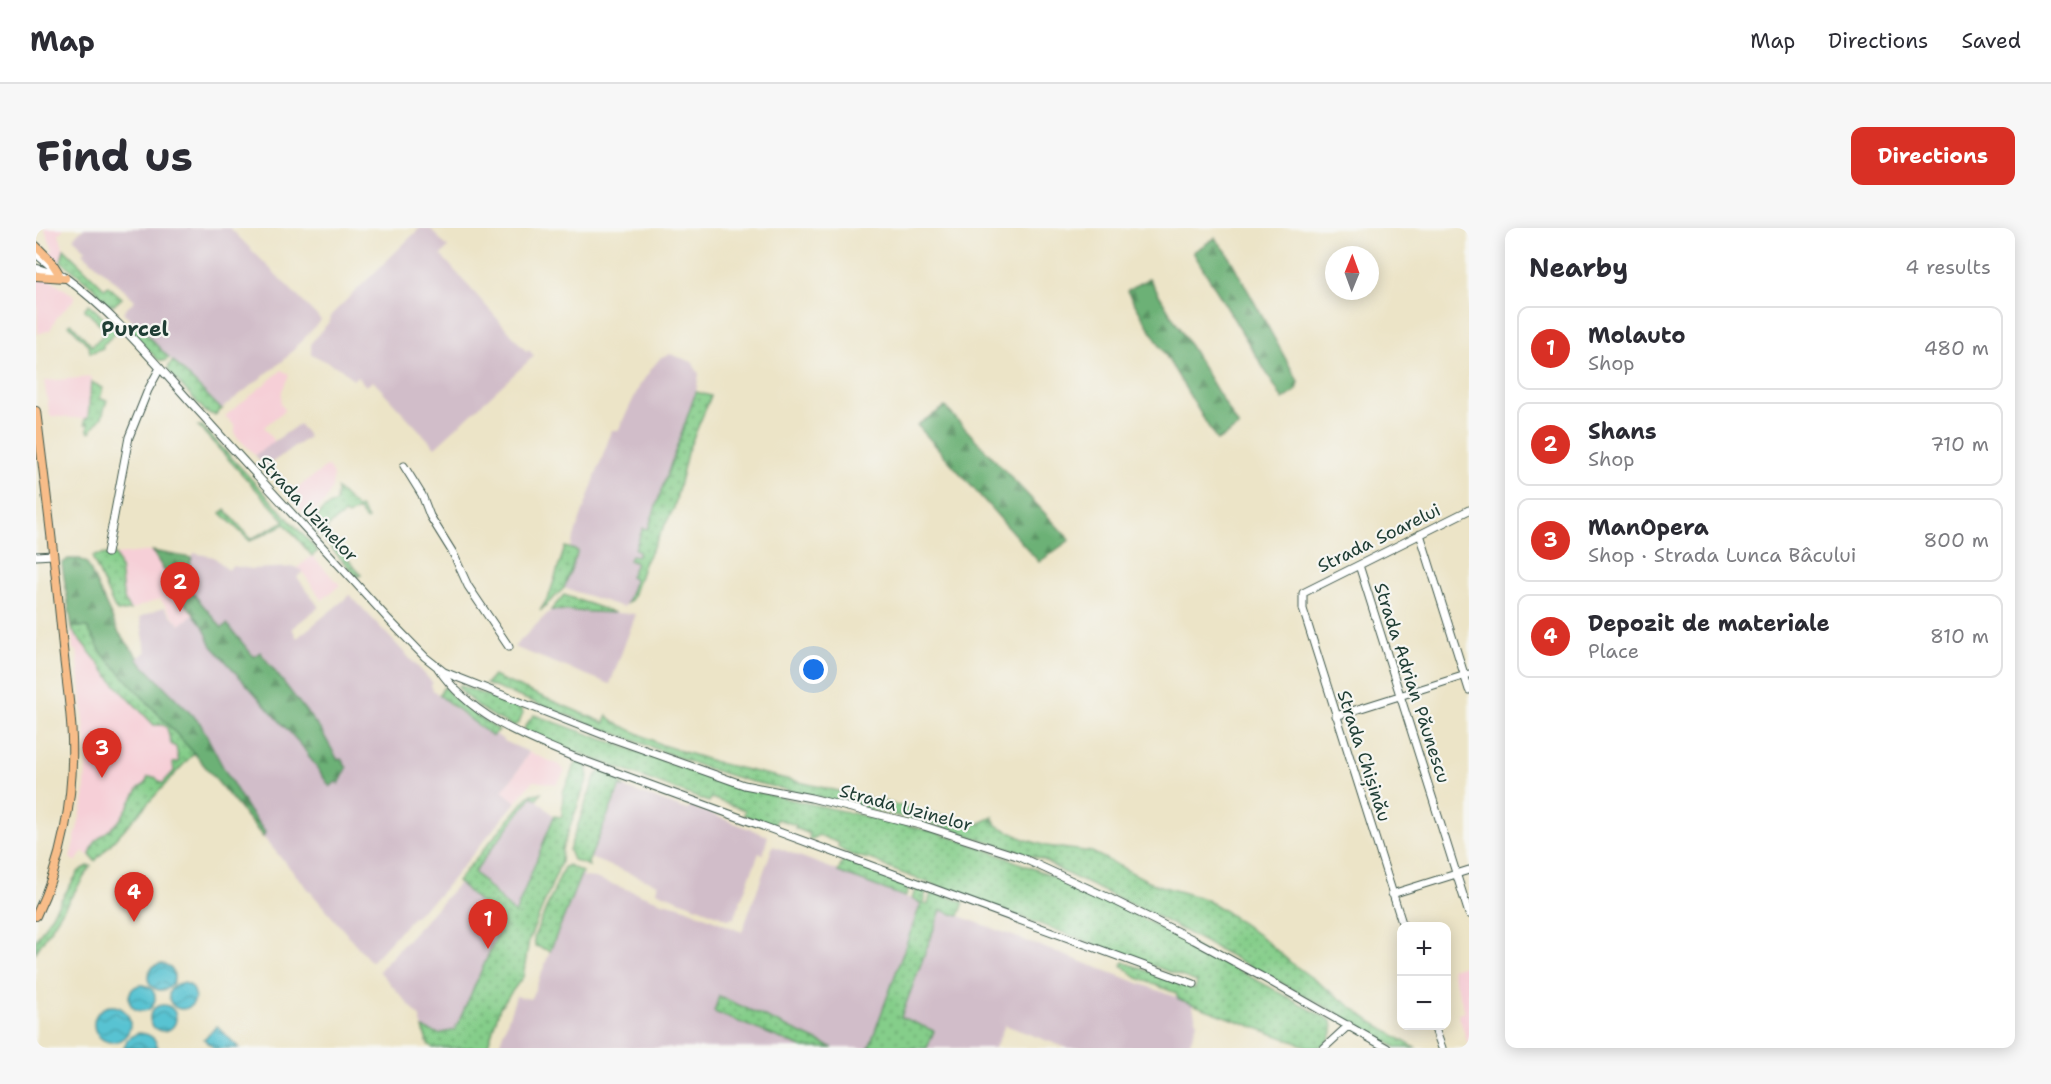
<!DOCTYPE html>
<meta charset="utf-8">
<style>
:root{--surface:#fff;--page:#f7f7f7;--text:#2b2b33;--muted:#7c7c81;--line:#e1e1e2;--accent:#d93025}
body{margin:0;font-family:"Shantell Sans",sans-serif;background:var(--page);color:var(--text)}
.controls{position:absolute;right:18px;bottom:18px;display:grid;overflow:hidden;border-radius:12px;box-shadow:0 3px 15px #0003}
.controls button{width:54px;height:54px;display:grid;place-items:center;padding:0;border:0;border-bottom:2px solid var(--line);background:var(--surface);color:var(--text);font:30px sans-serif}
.compass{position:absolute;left:1289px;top:18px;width:54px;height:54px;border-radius:50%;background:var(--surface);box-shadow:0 3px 15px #0003;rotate:1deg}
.you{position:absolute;left:778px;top:442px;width:21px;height:21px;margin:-15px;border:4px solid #fff;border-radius:50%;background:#1a73e8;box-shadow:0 0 0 9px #1a73e833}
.badge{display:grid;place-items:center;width:39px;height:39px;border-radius:50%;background:var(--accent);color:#fff;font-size:20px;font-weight:700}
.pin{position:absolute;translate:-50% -50px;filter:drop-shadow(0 2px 3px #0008)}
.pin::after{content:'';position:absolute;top:32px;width:21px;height:18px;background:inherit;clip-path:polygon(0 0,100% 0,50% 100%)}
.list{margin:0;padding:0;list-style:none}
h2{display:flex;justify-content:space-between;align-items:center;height:78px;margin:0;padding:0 24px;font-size:26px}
h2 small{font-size:20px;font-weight:400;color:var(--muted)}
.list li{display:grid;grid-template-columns:39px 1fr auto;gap:18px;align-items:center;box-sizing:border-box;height:84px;margin:0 12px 12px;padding:0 12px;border:2px solid var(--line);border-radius:12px}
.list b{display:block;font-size:22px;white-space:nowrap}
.list p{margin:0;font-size:20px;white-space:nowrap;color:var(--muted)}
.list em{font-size:20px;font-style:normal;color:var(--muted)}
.map{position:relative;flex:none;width:1433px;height:820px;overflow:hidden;border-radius:12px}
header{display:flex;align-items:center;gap:36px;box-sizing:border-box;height:84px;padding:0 30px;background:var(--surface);border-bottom:2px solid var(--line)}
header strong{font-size:28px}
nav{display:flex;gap:33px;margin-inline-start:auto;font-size:21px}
.intro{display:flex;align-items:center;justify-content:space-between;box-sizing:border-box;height:144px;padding:0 36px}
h1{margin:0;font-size:42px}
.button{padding:15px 27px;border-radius:12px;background:var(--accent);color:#fff;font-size:21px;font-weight:700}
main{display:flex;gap:36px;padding:0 36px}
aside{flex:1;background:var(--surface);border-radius:12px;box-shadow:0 3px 15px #0003}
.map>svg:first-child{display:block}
.built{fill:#f6cfd7}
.industrial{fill:#d1bdc9}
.green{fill:url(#green-dots);stroke:#52865f;stroke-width:1.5}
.forest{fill:url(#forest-firs);stroke:#467755;stroke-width:1.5}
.water{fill:url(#water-waves);stroke:#3c8083;stroke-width:1.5}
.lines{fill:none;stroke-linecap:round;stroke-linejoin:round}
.minor-casing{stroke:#3e564a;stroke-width:9}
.major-casing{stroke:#3e564a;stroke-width:10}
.minor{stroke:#fff;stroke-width:7}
.major{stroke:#f8bd89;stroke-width:8}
.labels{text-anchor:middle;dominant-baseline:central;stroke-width:4.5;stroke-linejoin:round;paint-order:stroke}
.street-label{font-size:18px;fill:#1f3d34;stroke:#f6f6f2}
.quarter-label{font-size:21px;font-weight:bold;fill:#1f3d34;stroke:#f6f6f2}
</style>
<header>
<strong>Map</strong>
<nav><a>Map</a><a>Directions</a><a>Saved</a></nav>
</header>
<div class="intro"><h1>Find us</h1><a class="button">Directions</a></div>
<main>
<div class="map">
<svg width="1433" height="820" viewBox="0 0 1433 820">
<defs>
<pattern id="green-dots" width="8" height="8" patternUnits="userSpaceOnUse" patternTransform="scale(1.5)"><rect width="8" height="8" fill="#85ce8a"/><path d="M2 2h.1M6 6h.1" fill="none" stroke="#6ca872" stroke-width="1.8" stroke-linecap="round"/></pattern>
<pattern id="forest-firs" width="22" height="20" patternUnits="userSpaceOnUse" patternTransform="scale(1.5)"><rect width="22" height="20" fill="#6cb176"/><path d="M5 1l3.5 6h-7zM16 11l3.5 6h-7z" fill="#589162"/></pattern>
<pattern id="water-waves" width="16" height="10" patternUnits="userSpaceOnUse" patternTransform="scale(1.5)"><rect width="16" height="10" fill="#58c3d2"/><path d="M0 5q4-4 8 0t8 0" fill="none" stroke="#48a0ab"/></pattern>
</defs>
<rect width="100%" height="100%" fill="#f6f6f2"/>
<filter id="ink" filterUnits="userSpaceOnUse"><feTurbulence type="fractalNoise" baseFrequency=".0167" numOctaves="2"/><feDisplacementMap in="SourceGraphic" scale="12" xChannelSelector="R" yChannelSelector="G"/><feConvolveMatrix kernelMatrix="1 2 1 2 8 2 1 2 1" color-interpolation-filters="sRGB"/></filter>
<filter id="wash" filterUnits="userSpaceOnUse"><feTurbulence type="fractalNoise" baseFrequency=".008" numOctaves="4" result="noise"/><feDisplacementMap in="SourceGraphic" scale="24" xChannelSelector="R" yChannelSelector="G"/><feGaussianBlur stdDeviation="1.35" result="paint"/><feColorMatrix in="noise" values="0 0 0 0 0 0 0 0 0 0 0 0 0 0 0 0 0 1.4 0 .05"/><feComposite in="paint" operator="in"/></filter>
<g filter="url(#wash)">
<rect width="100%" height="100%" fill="#ece4c7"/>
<!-- built -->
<path class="built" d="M8 0H28L23 6 28 22 24 34 13 27 17 21Z
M0 50 13 51 39 68 38 72 21 89 14 102 2 106Z
M246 142 253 147 246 163 245 176 249 182 228 199 239 214 219 227 199 207V198L189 188Z
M56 149 52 191 14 188 8 153Z
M292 238 297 247 296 260 289 274 270 289 252 266Z
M116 323 145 370 158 386 144 397 124 371 94 382 88 374 83 333 79 327Z
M276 328 304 357 286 372 265 342 261 340Z
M35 399H51L158 525 59 633 47 623 40 634 34 630 48 572 51 526 41 422H37Z
M493 524 523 537 529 543 521 556 497 553 480 574 466 563 479 547Z
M1433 736V819L1422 786 1429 784 1415 741Z"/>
<!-- industrial -->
<path class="industrial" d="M47 0H194L285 92 248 132 185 181 87 84 99 72 47 25 50 22 37 10Z
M384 0H394L412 20 405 27 491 124 493 122 498 128 399 219 337 153 330 158 321 148 317 152 307 142 275 126V115L293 94 295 87Z
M634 126 656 134 663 146 660 164 611 302 607 301 599 321 603 323 601 329 595 327 593 331 600 334 599 351 591 375 587 379 516 356 529 319 534 320 576 202 582 203 604 157 616 140 625 129Z
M263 196 273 209 229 239 219 227Z
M158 325 178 329 192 342 196 338 216 341 259 339 265 342 267 344 261 349 283 379 256 400 261 410 314 367 397 455 395 457 397 462 414 477 456 508 458 505 470 514 493 524 479 547 466 563 480 574 403 667 375 691 335 734 227 609 229 604 213 583 188 541 164 495 100 431 110 424 104 389 128 379 144 397 158 386 167 398 176 418 266 518 294 558 301 553 303 554 311 540 305 531 302 532 286 504 225 424 218 429 191 396 186 400 147 353Z
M515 382 600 386 574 456 478 419Z
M584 558 652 582 654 578 732 608 727 626 723 625 698 690 692 691 620 663 622 656 554 630Z
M497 568 518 588 479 686 438 644Z
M737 618 886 675 833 820H797L684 768 678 784 768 820H462L480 768 495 771 546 644 548 649 559 650 626 674 644 678 706 704Z
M423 655 466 696 419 802 403 806 387 800 383 788 343 743Z
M905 681 1156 775 1161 795 1152 820H1031L969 797 959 820H891L897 802 865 790Z"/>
<!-- green -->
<path class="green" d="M28 21 69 61 72 58 86 70 78 77H72L58 60 25 33Z
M53 76 81 103 67 117V120L54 125 53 118 33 97 35 95 56 118 71 103 49 82V80Z
M98 94 133 130 129 133 122 132 96 105 95 101Z
M137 133 185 181H186L179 187 171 185 132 143 133 137Z
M55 154 67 160 64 171 71 172 66 189 54 204 52 203V196H49V191L52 190Z
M660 164 675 168 651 225 638 280 608 336 596 371 591 375 599 352 594 349 600 335 593 332 595 327 601 328 603 323 599 321 607 300 612 301Z
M162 198H166L282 323 276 328 249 296 214 313 185 285 189 281 215 311 249 293Z
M301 261 321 280 324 279 332 291 330 292 322 282 312 288 308 286 290 300 292 303 290 305 325 347 321 349 276 298 286 282 300 274Z
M529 319 542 323 528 360 504 383 513 368Z
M71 326 79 327C90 344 81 366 94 382L82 384 78 379 57 331V328Z
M528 367 579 385 515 382Z
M36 399H51L66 425 158 525 59 633 54 627C58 607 72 606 82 594 90 584 96 571 103 560L109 556 112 549H119L126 556 138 543 137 535 143 534 140 519 135 516 131 500 127 497H118L79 456 37 403Z
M457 448 569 495 571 487 578 494 626 517 686 536 942 596 957 589 955 594 958 592 960 597 988 611 1010 618 1056 624 1118 656 1169 671 1187 682 1228 711 1254 734 1336 794 1379 820H1361L1325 798 1126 691 1025 643 1008 632 907 599 709 552 667 539 450 456Z
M423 457 485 481 487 485 483 495 477 498C457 489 435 476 422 459Z
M408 459 426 478 463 502 456 508 403 467Z
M498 487 705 560 899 604 941 618 1018 649 1084 678 1296 793C1299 808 1290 820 1275 820L1142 771 1140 765 1100 749 1086 737 1088 734 1159 761 1161 754 852 640C837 627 816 632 802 619L803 615 782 607 776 612 773 610 774 606 759 600 760 597 741 591 738 598 708 587 709 582 675 570 673 574 491 506 488 504 489 498Z
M541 533 550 537 552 549 526 621 525 634 493 712 487 749 464 779 451 820H397L392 816 387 800 403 806 419 802 466 696 421 653 491 570 496 566 505 565 501 571 496 568 438 644 479 686 518 588 526 589 527 564Z
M565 543 578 547 589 560 584 558 554 630 552 635 553 638 537 632 533 622 559 549Z
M808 631 873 655 874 657 869 669 802 644Z
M532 637 546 644 514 723 499 718 498 709 528 639Z
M52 638H55L0 724V712L43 643Z
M880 659 889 660 890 663 888 675 892 677 895 663 928 674 923 688 905 682 865 789 898 803 891 820H833L885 675 876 671Z
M683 768 797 820H768L678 784Z"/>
<!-- forest -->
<path class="forest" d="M1179 10 1190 23 1263 155 1261 162 1247 172 1157 24Z
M1113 50 1203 199 1181 213 1091 63Z
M909 179 1034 312 1003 334 881 197Z
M116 323 156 330 147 353 186 400 191 396 218 429 224 424 286 504 302 532 305 531 311 540 303 556 301 553 294 559 266 518 176 418 167 398 145 370Z
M32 331H44L51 335 83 405 102 429 101 431 164 495 188 541 213 583 229 604 227 609 158 525 66 425 51 399H36L26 336Z"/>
<!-- water -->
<path class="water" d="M112 749a13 13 0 1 1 26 0a13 13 0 1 1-26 0Z
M133 768a13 13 0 1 1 26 0a13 13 0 1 1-26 0Z
M93 770a13 13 0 1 1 26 0a13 13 0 1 1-26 0Z
M114 790a13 13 0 1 1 26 0a13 13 0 1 1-26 0Z
M58 796a18 18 0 1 1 36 0a18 18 0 1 1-36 0Z
M181 798 203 820H178L168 811Z
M101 805C112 805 120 809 122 820H88L91 812Z"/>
</g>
<g filter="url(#ink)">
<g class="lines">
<!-- minor casing -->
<g class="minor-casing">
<path id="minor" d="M0 26 17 40
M0 40 25 48
M26 47C80 86 123 140 168 189 229 257 292 324 353 392L389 429 408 444 578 511 708 557 775 570 888 598 984 629 1071 669 1158 712 1230 751 1351 820
M368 238 386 267 394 288 417 325 432 358 473 419
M1384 306 1433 462
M71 325 93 209 112 162 124 140
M0 328 17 327
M1323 337 1433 686
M402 440C434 488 487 508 538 529L1158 756
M1300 488 1433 446
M1356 666 1433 642
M1367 698 1267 381V365L1433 282
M1398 798 1406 820
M1288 820 1313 797"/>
</g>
<!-- major casing -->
<g class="major-casing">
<path id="major" d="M0 18 15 33 22 44
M0 48 29 50
M0 183C10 262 20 341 27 420 30 450 35 480 36 511 38 571 26 634 0 688"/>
</g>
<!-- minor -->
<use href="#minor" class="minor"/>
<!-- major -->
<use href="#major" class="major"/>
</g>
</g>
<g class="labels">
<!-- street labels -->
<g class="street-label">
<text transform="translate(272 281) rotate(47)">Strada Uzinelor</text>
<text transform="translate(1343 310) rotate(-26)">Strada Soarelui</text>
<text transform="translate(1376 455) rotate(72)">Strada Adrian Păunescu</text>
<text transform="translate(1328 528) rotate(72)">Strada Chișinău</text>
<text transform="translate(870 580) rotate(15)">Strada Uzinelor</text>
</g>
<!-- quarter labels -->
<g class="quarter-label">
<text x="99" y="101">Purcel</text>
</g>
</g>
</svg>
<div class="controls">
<button>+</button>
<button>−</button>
</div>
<svg class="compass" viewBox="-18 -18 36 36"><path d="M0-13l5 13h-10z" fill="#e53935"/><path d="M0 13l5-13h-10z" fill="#7c7c81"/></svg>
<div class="you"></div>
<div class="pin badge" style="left:452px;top:721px">1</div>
<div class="pin badge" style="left:144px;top:384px">2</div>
<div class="pin badge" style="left:66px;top:550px">3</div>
<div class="pin badge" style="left:98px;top:694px">4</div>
</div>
<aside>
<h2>Nearby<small>4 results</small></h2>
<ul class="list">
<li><span class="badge">1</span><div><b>Molauto</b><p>Shop</p></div><em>480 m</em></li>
<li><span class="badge">2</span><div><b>Shans</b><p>Shop</p></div><em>710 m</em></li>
<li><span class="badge">3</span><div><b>ManOpera</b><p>Shop · Strada Lunca Bâcului</p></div><em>800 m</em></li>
<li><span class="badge">4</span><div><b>Depozit de materiale</b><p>Place</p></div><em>810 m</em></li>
</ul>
</aside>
</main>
